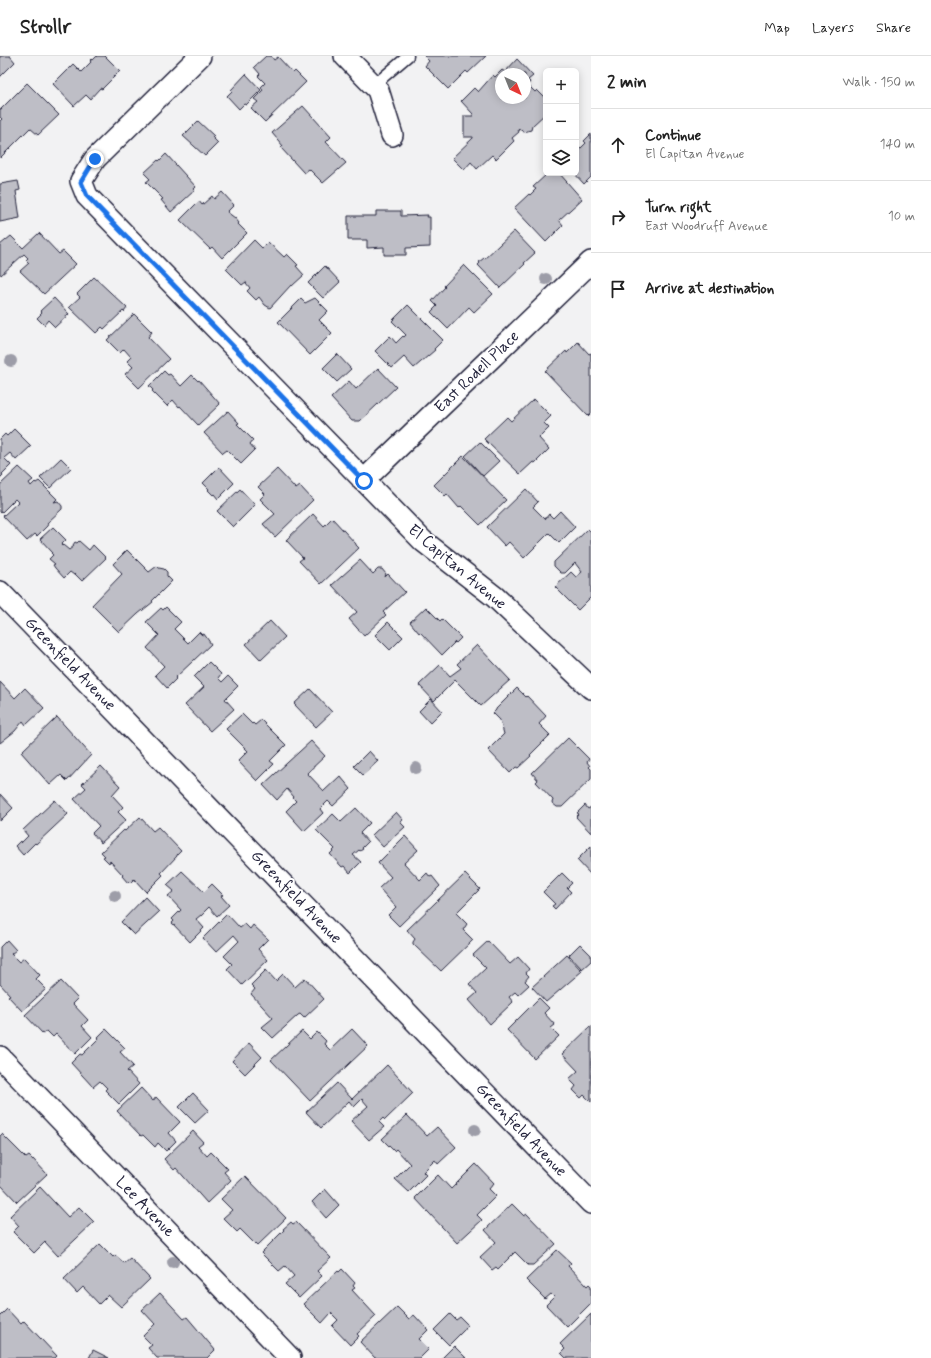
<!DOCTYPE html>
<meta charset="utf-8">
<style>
:root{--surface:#fff;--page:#f2f2f2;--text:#222;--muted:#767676;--line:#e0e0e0}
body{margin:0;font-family:Mynerve,sans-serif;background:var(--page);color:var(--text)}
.controls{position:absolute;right:12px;top:12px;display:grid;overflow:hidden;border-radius:6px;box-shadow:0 2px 10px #0003}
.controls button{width:36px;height:36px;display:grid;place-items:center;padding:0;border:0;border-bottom:1px solid var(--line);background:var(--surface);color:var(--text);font:20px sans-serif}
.compass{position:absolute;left:495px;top:12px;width:36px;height:36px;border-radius:50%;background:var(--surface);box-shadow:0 2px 10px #0003;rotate:137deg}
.stop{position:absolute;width:12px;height:12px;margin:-9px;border:3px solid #1a73e8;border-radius:50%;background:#fff}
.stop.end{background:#1a73e8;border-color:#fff;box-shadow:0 1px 4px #0008}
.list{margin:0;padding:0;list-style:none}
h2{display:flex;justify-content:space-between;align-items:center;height:52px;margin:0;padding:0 16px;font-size:17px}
h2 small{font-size:13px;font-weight:400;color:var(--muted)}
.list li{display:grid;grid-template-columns:26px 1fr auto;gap:12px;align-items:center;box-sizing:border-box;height:72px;padding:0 16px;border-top:1px solid var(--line)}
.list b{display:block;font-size:15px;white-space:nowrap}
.list p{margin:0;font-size:13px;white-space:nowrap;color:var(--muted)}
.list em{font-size:13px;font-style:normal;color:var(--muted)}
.icon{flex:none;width:22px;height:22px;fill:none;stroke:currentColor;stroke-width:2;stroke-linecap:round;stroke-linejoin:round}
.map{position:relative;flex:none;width:591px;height:1302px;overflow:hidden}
header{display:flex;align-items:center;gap:24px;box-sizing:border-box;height:56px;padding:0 20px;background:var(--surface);border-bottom:1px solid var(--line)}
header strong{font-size:19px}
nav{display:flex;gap:22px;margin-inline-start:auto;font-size:14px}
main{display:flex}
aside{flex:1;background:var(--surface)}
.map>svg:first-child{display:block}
.building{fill:#bebec6;stroke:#22223b;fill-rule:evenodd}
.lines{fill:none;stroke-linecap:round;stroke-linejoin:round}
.lane-casing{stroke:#22223b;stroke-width:13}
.street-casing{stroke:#22223b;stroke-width:24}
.lane{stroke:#fff;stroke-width:10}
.street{stroke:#fff;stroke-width:21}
.tree{fill:#9d9da8}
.route{stroke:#1a73e8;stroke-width:5}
.labels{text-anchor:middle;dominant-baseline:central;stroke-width:4;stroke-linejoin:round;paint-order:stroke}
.street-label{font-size:16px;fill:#22223b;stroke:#fff}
</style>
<header>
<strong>Strollr</strong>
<nav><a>Map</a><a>Layers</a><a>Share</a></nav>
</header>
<main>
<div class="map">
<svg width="591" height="1302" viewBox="0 0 591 1302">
<rect width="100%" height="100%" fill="#f2f2f3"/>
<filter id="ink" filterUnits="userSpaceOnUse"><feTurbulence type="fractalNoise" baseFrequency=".025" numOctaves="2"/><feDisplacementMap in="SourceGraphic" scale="8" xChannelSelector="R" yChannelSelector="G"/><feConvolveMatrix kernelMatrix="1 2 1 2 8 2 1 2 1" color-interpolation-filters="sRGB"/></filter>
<g filter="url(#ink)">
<!-- building -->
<path class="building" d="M0 0H10L15 6 0 21Z
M97 0H105L120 15 102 33 100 32 90 43 86 39 74 50 53 28 73 8 81 16 91 6 90 5 92 3 93 4Z
M266 0H271L274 4 278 1 293 17 295 15 306 26 265 66 251 52 258 46 254 43 263 34 261 31 265 27 258 20 260 18 254 11Z
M424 0H486L468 17 466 15 448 33 425 10 429 5Z
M517 3 533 20 528 24 530 26 528 29 535 36 537 34 544 41 546 39V57L532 70 531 74 524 76 519 73 518 74 519 76 512 82 514 85 496 103 492 99 477 113 471 106 464 114 452 102 473 82V81H464V60H473V58L461 45 474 32 478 36 493 19 495 21 502 14 505 16ZM501 18H525V42H501Z
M246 18 261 34 246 49 244 48 239 53 227 40 232 35 231 34Z
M27 27 59 59 38 79 30 72 0 102V65L2 63 0 61V54Z
M303 50 331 81 326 86 346 107 323 127 309 113 304 117 281 92 283 90 272 77Z
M198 65 214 80 212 81 218 87 205 100 183 80Z
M591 78V121L584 128 574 117H576V91L579 94 586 87 584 85Z
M166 98 196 131 194 133 195 134 171 156 161 144 163 143 146 126 150 123 144 117 158 104 159 105Z
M548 117H559L582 143 559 164 563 169 546 186 514 152 529 138 530 139 536 133 533 131Z
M18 125 20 134 16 135 20 162 0 166V128Z
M222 136 234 149 227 156 235 162 239 167 238 168 247 177 222 202 212 191 210 193 180 164 199 145 202 149 212 140 214 143Z
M376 155H401V160L428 159 427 161H430V191L406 192V199H384V191L367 192V184H348V160H376Z
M514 175 535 197 524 207 525 208 500 232 478 209 480 207 479 206 484 202V203Z
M39 177 59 198 63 195 76 208 44 238 20 215 29 207 26 204 28 202 24 198 1 219 0 217V189L11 180 23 192Z
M254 184 262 192 268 186 284 201 287 198 298 209 296 210 304 219 292 230 291 229 270 252 265 249 259 241 256 244 247 235 250 232 246 227V226L242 229 226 213Z
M464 209 493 238 474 256 469 251 448 273 431 256 437 250 432 245 445 231 444 230Z
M325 210 340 226 323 242 308 227Z
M94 221 127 252 124 256 123 255 104 273 102 271 96 277 69 251 80 241 77 238Z
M54 242 69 258 55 271 48 264 44 269 37 262 42 257 40 255Z
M315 242 328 255 319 264 332 277 310 299 278 266 301 243 305 247Z
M408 249 443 284 434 293 435 294 414 312 404 301 392 312 375 295 390 280 396 287 403 280 404 281 406 279 392 265Z
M134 258 152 276 148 281 169 303 139 332 125 318 133 311 127 305 131 301 124 293 120 297 107 284Z
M578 286 589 298 591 297V357L588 360 545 315 566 295 567 297Z
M337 298 351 313 337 326 323 312Z
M378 312 396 331 360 365H352L331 342 349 325 356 333Z
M164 315 168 319 170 318 181 330 192 319 198 325 199 324 220 348 198 369 180 350 179 351 173 344 167 350 152 335 153 334 149 330Z
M534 343 551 360 544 367 549 372 539 382 549 393 535 407 533 406 520 418 484 383 507 361 511 365Z
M228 355 239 367 237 368 253 384 250 388 255 394 241 408 227 394 223 397 204 377Z
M14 373 31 390 16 404 10 397 4 402 11 409 2 418 3 419 0 422V383L5 378 7 380Z
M480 386 499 405 483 420 465 400Z
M463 400 506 444 480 469 461 450 459 452 447 438 445 440 434 429Z
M61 402 71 412 50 432 40 422Z
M19 411 33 424 29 427 31 430 35 426 36 427 39 425 57 443 54 446 58 445 62 450V453L47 467 48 468 47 470 37 480 35 478 27 485 3 460 18 446 15 443 1 457 0 456V429Z
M219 411 234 427 218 443 214 438 213 439 208 434 209 433 203 427Z
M277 413 296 433 300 430 313 444 275 481 263 468 275 458 260 443 265 438 258 431Z
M240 433 255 449 233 471 217 455Z
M526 433 538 446 533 451 545 463 549 458 553 462 560 455 575 471 559 487 549 477 524 502 509 486 505 490 487 471Z
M313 458 324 470 332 462 356 488V489L359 492 321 528 299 505 303 502 286 484Z
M53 471 66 484 61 489 62 490 63 489 69 494 74 490 73 489 75 486 77 487 79 485 89 494 93 489 106 502 82 525 75 518 74 519 70 516 64 522 55 512 53 509 55 508 49 503 53 499 51 497 52 496 40 483Z
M588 473 591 476V541L578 554 555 531 571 516 576 521 582 516 575 507 565 517H561L554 510V506Z
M127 494 149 516 157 510 159 512 164 513 167 516V520L172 525 152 545 153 546 138 558 119 576 92 549 122 518 113 508Z
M360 504 373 518 378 513H382L386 518 385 521 388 518 405 536 383 556 386 559 364 580 349 563 357 556 332 529Z
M166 551 181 566 174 573 188 587 199 576 202 579 204 578 211 588 175 622 176 623 167 632 155 619 164 610 147 592 159 579 146 566 161 552 163 554Z
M426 551 440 565 442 563 461 582 456 587 455 586 442 599 420 576 419 577 410 566Z
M270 565 285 581 261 604 246 588Z
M388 566 403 581 390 594 375 579Z
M477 589 510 624 481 650 455 624 434 645 419 629 440 609 450 620 461 612 457 608Z
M209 606 221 618 218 622 222 626 228 620 238 630 225 643 234 653 210 675 185 649 204 631 194 621Z
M0 626 15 642 25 632 44 652 26 669 23 665 15 675 0 687V659L1 658 0 657Z
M517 632 526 641 527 640 546 660 539 668 550 679 530 699 531 700 518 712 516 711 510 717 488 694 504 678 500 664 493 657 496 654V653Z
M310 633 332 656 316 671 294 648Z
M431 643 442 655 430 667 419 655Z
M242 658 252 668 253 667 255 669 261 664 286 689 270 705 274 708 257 725 238 705 248 695 226 673Z
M57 661 91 699 67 725 61 719 50 729 21 696Z
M568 682 589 703 587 706 590 710 589 711 591 713V723L562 751H557L552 747 553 744 536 726 538 724 532 717Z
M311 685 325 700 307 717 324 735 340 720 351 733 333 750 328 745 320 753 323 757 304 775 286 755 296 745 293 742 294 741 287 733 277 744 263 729Z
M369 695 378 705 363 719 354 710Z
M101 710 120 730 112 739 123 751 118 756 126 764 101 787 92 777 99 770 74 743 86 732 82 728Z
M0 738 13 752 0 765Z
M55 744 68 758 36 788 35 787 23 799 15 790 20 785 21 787 28 780 23 774Z
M585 749 588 753 591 751V777L576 761 579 758 577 757Z
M356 752 370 767 360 777 368 786 362 792 363 793 360 795 359 794 353 799 361 806 350 817 344 810 342 811 330 798 335 793 316 774 333 758 341 766Z
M396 756 403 764 400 766 405 771 383 791 372 779Z
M140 761 153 775 158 771 181 795 177 799V800L161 817 163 819 146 836 134 823 130 827 129 826 128 827 122 820 123 819 110 805 109 807 103 801 105 800 101 796 124 774 125 775Z
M405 780 418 794 404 807 420 824 427 817 430 821 432 820 440 830 399 870 388 859 396 851 379 832 391 821 378 807Z
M591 790V819L577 804Z
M182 815 204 836 212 828 223 839 221 840 229 849 217 860 209 851 204 856 205 857 202 860 201 859 196 863 204 872 190 886 172 867 174 865 172 863 181 854 168 840 174 835 167 829Z
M562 817 572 827 567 832 571 836 555 853 552 850 555 848 543 836Z
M465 818 480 833 456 857 467 868 463 874 473 884 441 915 413 888V886L415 883 407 874Z
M145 841 159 856 134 879 121 866Z
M227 858 240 872 245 868 250 873 253 869 268 883 258 893 268 904 242 929 227 913 232 908 224 900 239 885 234 879 216 896 203 882Z
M7 884 16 894 11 898 19 906 24 902 40 919 36 923 46 933 22 955 8 940 10 939 0 928V891Z
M488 885 510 908 518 901 529 913 526 917 529 920 525 925 529 929 518 939 515 936 509 941 513 946 490 968 469 944 477 937 469 928 486 912 473 899Z
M580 888 591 899V905L582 913 569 899Z
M567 899 582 915 546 946 532 931Z
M266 914 276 925 283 918 295 931 305 922 324 943 304 962 300 958 298 959 273 982 262 971 273 962 251 938 255 933 251 929Z
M61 925 78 943 73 948 88 964 82 970 92 981 75 998 56 978 53 981 47 975 43 978 25 959Z
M539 942 549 952 544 957 555 969 551 972 559 980 535 1003 507 974Z
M591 970V1046L584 1039 581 1042 573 1034 576 1030 569 1023 578 1015 562 998Z
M106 973 125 992 120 996 133 1010 127 1015 139 1028 119 1048 105 1034 107 1032 100 1025 93 1031 71 1007 80 998 82 999 99 982 98 981Z
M352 973 368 990 310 1045 271 1004 302 975 310 983 317 976 326 985 324 988 330 994Z
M249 987 262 1001 245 1018 232 1005Z
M387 1009 413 1037 385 1064 383 1062 379 1066 384 1071 369 1084 351 1065 368 1050 362 1043 354 1051 349 1045 321 1072 306 1056 337 1027 352 1043Z
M141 1032 153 1045 156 1041 180 1066 169 1077 176 1085 166 1095 158 1087 155 1091 143 1079 141 1080 117 1055Z
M193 1037 209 1054 195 1067 179 1051Z
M407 1059 427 1080 437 1071 456 1091 438 1108 435 1104 423 1116 426 1119 409 1136 395 1123 410 1108 396 1093 394 1095 382 1083Z
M193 1075 203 1086 198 1090 207 1100 211 1096 228 1113 224 1116 231 1124 207 1147 176 1112 174 1114 164 1103Z
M2 1078 26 1102 29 1100 33 1104V1103L47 1118 17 1146 0 1128V1080Z
M476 1108 494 1127 489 1133 496 1140 477 1159 482 1164 457 1187 415 1142 438 1119 451 1133Z
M245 1120 286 1162 257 1190 240 1173 237 1176 223 1162 232 1154 221 1143Z
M40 1131 68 1161 79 1151 94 1166 58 1200 45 1186 34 1197 13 1176 19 1170 10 1160Z
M325 1133 339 1149 326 1162 312 1146Z
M512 1148 524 1160 527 1158 556 1188 533 1209H528L515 1196 498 1213 496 1211 492 1214 480 1201 496 1186 485 1174Z
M291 1166 293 1168 296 1166 331 1202 317 1215 322 1220 299 1242 285 1228 294 1220 285 1210 279 1215 261 1197 284 1174 283 1173Z
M100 1188 113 1201 115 1199 124 1207 130 1202 150 1223 121 1251 108 1239 99 1248 83 1231 77 1237 64 1223Z
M557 1194 571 1207 568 1210 587 1230 589 1228 591 1230V1247L567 1271 546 1249 554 1241 551 1238 545 1243 526 1224Z
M342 1213 355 1227 353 1230 355 1232 352 1234 376 1260 357 1278 359 1280 350 1289 332 1270 338 1264 331 1257 322 1267 303 1248 338 1215 339 1216Z
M160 1237 184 1263 187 1261 215 1294 207 1302H157L148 1292 152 1289 143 1280 155 1268 142 1254Z
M397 1251 409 1263 414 1259 428 1274 419 1283 429 1293 420 1302H375L360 1286Z
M7 1253 21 1268 24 1265 57 1300 55 1302H0V1260Z
M450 1258 456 1264 460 1261 468 1269 465 1272V1273L449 1289 434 1274Z
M591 1258V1302H566L561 1297 565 1293 560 1288Z
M454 1290 466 1302H442Z
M93 1294 109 1302H89Z"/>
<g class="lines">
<!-- lane casing -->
<g class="lane-casing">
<path id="lane" d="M373 30 408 0"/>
</g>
<!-- street casing -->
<g class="street-casing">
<path id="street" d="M200 0 95 103 81 125 87 140 423 485 495 541 591 632
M345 0 378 34 392 79
M363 425 591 206
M0 536 591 1147
M0 1001 290 1302"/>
</g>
<!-- lane -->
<use href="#lane" class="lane"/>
<!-- street -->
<use href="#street" class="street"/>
</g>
<!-- trees -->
<g class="tree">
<circle cx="546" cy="223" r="6"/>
<circle cx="11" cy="305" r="6"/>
<circle cx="416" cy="712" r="6"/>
<circle cx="115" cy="840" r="6"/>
<circle cx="475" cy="1074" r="6"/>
<circle cx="173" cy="1206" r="6"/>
</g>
</g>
<g class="lines" filter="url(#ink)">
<!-- route -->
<path class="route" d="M95 103 81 126 87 140 364 425"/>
</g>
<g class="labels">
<!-- street labels -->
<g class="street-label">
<text transform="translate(477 316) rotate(-44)">East Rodell Place</text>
<text transform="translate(457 511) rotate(40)">El Capitan Avenue</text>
<text transform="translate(70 608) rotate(46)">Greenfield Avenue</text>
<text transform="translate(296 841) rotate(46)">Greenfield Avenue</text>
<text transform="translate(521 1074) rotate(46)">Greenfield Avenue</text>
<text transform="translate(145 1151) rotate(46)">Lee Avenue</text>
</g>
</g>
</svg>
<div class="controls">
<button>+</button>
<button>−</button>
<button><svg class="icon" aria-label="layers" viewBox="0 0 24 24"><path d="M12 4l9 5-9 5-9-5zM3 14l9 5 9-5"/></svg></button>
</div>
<svg class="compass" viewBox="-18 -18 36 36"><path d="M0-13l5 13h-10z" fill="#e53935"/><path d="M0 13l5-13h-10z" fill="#767676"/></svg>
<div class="stop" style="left:364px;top:425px"></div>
<div class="stop end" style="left:95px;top:103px"></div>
</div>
<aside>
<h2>2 min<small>Walk · 150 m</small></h2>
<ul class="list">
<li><svg class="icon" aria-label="ahead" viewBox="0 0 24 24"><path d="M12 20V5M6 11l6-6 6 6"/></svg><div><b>Continue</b><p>El Capitan Avenue</p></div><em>140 m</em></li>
<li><svg class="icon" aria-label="right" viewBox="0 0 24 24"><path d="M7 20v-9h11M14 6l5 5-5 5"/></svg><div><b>Turn right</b><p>East Woodruff Avenue</p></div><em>10 m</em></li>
<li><svg class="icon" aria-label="arrive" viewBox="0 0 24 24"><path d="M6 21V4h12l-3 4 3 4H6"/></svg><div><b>Arrive at destination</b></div></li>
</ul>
</aside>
</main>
